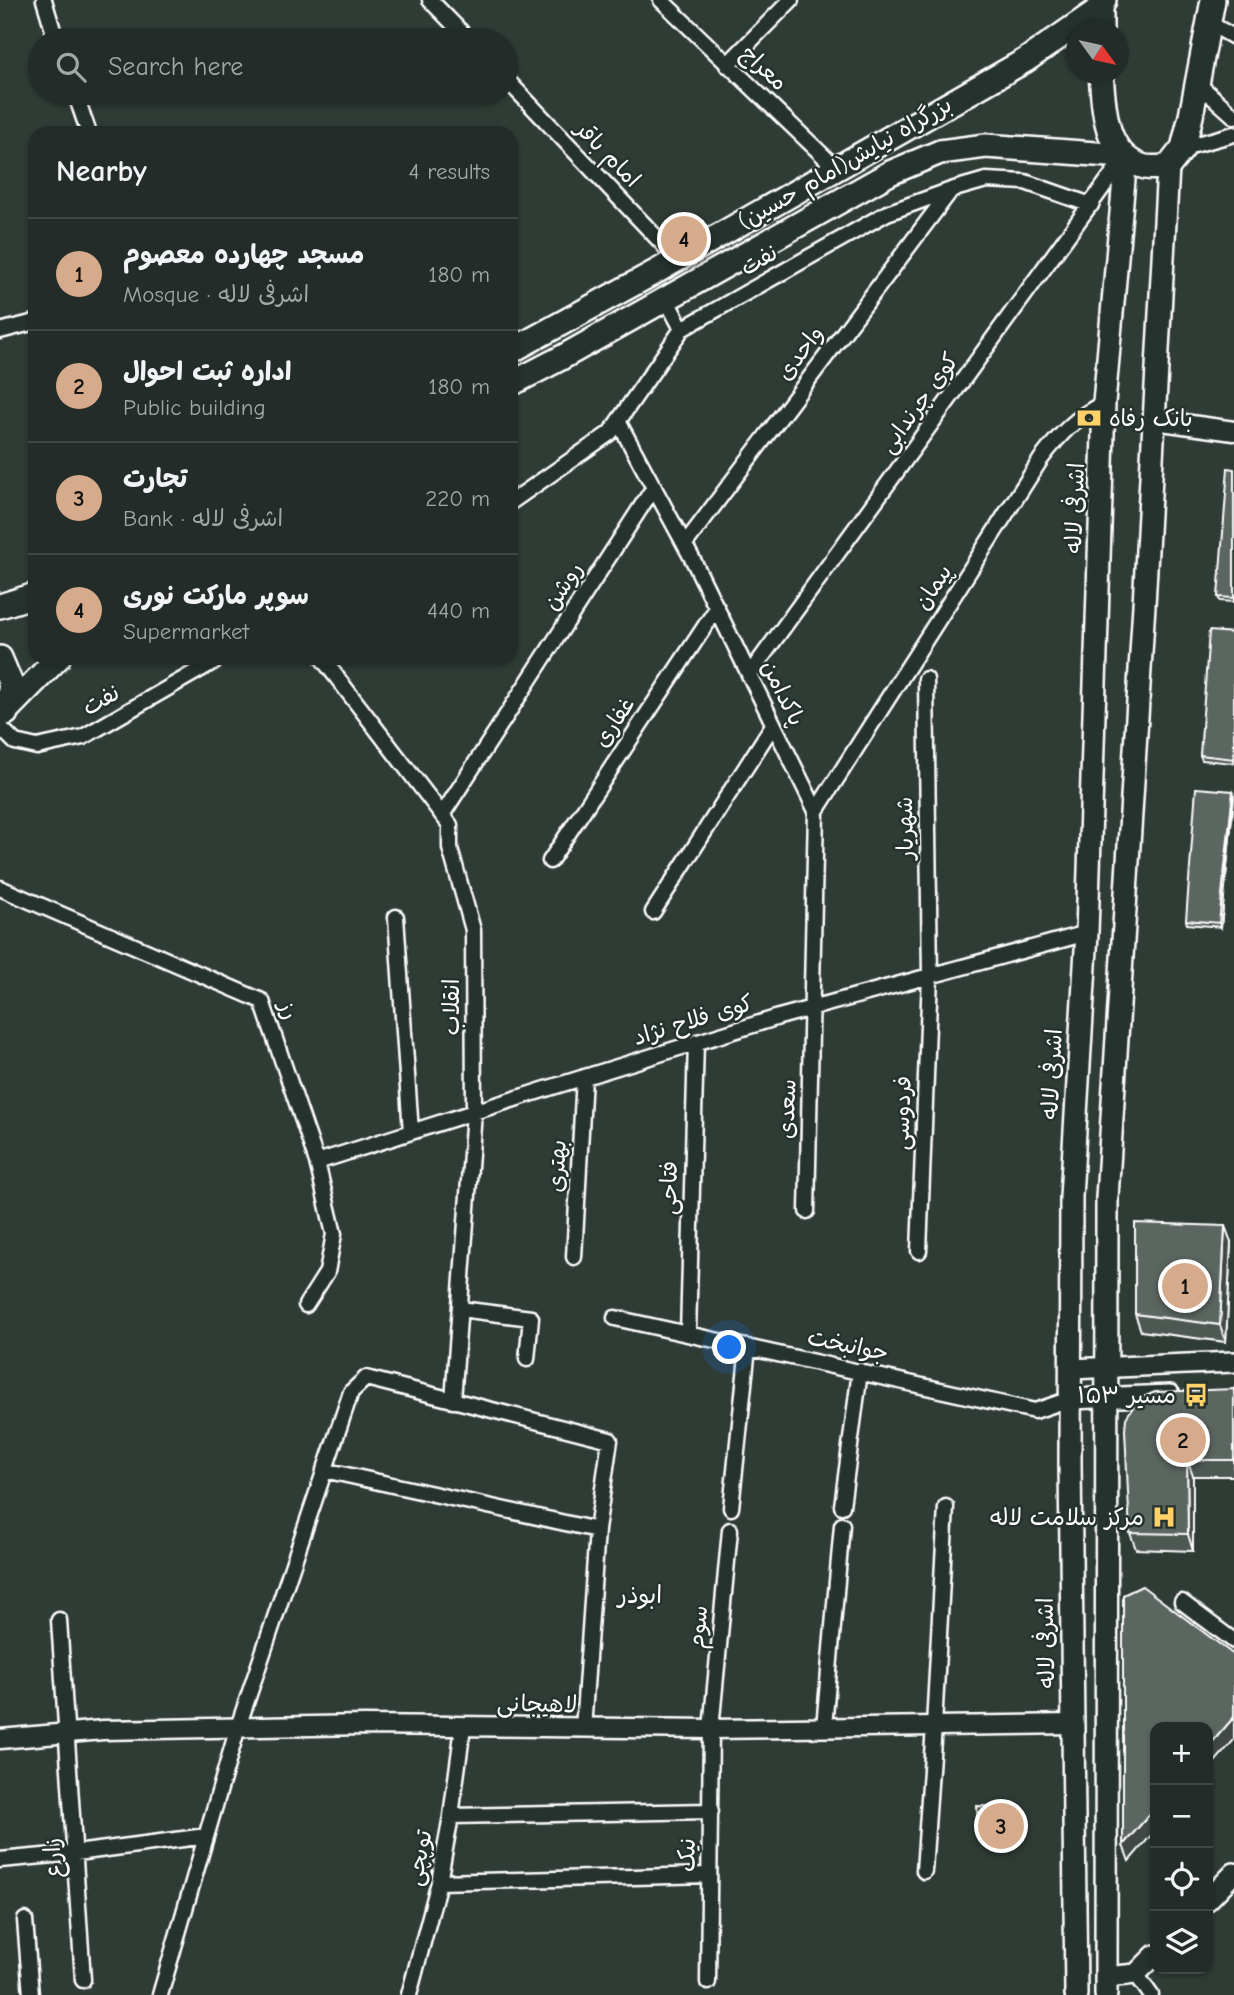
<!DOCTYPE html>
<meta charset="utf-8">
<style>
:root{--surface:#232c28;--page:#2f3834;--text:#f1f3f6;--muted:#a3a7a8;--line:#404845;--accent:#d6ab8b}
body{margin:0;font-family:"Comic Neue","Playpen Sans Arabic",sans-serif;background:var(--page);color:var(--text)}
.controls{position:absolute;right:21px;bottom:21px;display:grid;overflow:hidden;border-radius:14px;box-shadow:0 2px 5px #0004}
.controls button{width:63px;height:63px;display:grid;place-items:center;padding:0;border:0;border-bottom:2px solid var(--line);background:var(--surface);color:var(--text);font:35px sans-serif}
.compass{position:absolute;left:1066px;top:21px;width:63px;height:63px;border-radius:50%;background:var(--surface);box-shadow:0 2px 5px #0004;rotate:123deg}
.you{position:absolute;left:730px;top:1348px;width:24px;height:24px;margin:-18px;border:5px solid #fff;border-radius:50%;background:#1a73e8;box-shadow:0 0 0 10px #1a73e833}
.badge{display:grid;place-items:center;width:46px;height:46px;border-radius:50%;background:var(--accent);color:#111;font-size:23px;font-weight:700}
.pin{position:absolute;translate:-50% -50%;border:4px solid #fff;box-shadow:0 2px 7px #0006}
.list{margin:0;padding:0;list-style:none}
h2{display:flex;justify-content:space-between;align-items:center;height:91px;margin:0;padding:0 28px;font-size:30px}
h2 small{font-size:23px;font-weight:400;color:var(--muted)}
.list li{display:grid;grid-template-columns:46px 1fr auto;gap:21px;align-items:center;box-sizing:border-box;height:112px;padding:0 28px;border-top:2px solid var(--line)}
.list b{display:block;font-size:26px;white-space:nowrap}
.list p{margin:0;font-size:23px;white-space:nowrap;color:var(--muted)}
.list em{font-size:23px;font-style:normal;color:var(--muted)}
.icon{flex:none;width:38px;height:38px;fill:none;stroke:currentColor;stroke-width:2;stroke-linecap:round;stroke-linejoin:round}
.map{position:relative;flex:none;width:1234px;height:1995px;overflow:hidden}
.search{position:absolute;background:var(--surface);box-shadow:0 2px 5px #0004;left:28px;top:28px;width:490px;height:77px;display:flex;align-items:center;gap:18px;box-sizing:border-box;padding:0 24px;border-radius:38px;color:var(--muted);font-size:26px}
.panel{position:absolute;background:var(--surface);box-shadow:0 2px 5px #0004;left:28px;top:126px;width:490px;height:539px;border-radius:21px}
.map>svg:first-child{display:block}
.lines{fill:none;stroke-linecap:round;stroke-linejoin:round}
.minor-casing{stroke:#fff;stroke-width:19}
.tertiary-casing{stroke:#fff;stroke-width:23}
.secondary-casing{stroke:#fff;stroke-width:24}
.primary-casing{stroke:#fff;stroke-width:26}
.trunk-casing{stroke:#fff;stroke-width:28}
.minor{stroke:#26332d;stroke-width:14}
.tertiary{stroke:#26332d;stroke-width:18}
.secondary{stroke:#26332d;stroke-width:19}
.primary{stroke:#26332d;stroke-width:21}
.trunk{stroke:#26332d;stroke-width:23}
.wall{fill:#4e5853;stroke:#fff;stroke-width:2}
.shaded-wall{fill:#404744;stroke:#fff;stroke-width:2}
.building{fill:#5b6661;stroke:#fff;stroke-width:2}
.labels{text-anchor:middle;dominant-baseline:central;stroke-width:5;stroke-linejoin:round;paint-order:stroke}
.street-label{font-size:23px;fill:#fff;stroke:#26332d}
.poi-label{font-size:23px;fill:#fff;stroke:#26332d;text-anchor:end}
.neighbourhood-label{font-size:24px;fill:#fff;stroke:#26332d}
</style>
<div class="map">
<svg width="1234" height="1995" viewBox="0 0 1234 1995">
<rect width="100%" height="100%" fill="#2f3b35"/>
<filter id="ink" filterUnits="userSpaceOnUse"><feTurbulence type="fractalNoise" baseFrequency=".0143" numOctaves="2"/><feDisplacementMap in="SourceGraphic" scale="14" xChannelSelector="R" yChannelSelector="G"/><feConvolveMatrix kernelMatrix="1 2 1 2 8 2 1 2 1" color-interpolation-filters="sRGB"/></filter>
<g filter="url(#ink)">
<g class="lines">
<!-- minor casing -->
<g class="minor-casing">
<path id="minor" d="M44 0 56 40
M430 0 469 40
M661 0 836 168
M1209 23 1234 37
M727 65 791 0
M506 79 677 259
M1197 83 1234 116
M75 93 89 133
M1183 148 1234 134
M666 299 682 329
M0 331 35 322
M618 421 694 562 816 811 807 1211
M511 502 610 433 682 329 887 213 951 190 986 180 1025 182 1091 205
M685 544 951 190
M322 658 450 825V848L473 930 474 1112 453 1401
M749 675 1124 158
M0 727 15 742 37 747 83 737 220 658
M816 811 1041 459C1060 434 1076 417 1104 403
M442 815 654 487
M550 861 717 608
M0 888 262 1001 317 1162 334 1234 327 1272 306 1305
M653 912 773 725
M396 917 411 1132
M317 1162 546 1089 779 1017 1087 933
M919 1251 930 976 926 679
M574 1257 584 1077
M460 1309 531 1318 527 1359
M615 1318 1035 1411 1070 1399
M688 1334 696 1042
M324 1470 597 1530
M842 1506 860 1371
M731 1508 748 1347
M1182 1602 1234 1641
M59 1620 83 1980
M824 1727 842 1525
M451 1816 711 1811
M0 1860 76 1853 206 1836
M924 1871 934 1726 946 1507
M439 1882 709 1875
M25 1920 31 1995
M1136 1974 1151 1995
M708 1982 711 1729 730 1530
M160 1995 238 1727 351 1392 366 1378 610 1440 597 1530 583 1729
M409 1995 439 1882 451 1816 463 1727"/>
</g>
<!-- tertiary casing -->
<g class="tertiary-casing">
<path id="tertiary" d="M1155 420 1234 431
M0 1739 103 1730 365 1725 711 1729 1073 1724"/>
</g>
<!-- secondary casing -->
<g class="secondary-casing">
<path id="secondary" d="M1070 1369 1234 1362
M1070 1399 1170 1395
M1208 1900 1234 1873
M1106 1977 1136 1974 1155 1955"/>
</g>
<!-- primary casing -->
<g class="primary-casing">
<path id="primary" d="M1076 1995 1070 1462 1071 1197 1087 933 1104 403 1126 157
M1106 1995 1107 1198 1144 605 1168 167"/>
</g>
<!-- trunk casing -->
<g class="trunk-casing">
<path id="trunk" d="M1101 32V8L1104 0
M1101 74C1104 107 1104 157 1145 167 1152 168 1161 167 1168 167L1183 148 1191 116 1213 0
M511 351 659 270 1026 60 1101 8
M511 384 561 358 890 173 940 152 986 146 1123 156
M0 606 35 595
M0 658 11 684 6 713
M7 710 58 658"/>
</g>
<!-- minor -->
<use href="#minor" class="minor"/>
<!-- tertiary -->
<use href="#tertiary" class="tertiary"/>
<!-- secondary -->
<use href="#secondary" class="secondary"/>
<!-- primary -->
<use href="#primary" class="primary"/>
<!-- trunk -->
<use href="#trunk" class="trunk"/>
</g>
<!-- wall -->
<path class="wall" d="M1234 469V602L1220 601 1218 597Z
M1234 633V763L1202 760 1200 755Z
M1234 795 1221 927 1187 924 1186 920Z
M1231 1242 1226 1342 1141 1331 1135 1314Z
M1234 1389V1476H1193V1551L1136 1549 1130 1533Z
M1019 1807 1022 1816 1023 1838 981 1837 978 1829Z"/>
<!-- shaded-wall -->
<path class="shaded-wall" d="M1233 791 1234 798 1221 927 1219 923Z
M1225 1226 1231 1242 1226 1342 1220 1325Z
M1187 1460 1193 1476V1551L1188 1534Z
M1234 1717V1740L1208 1770V1747Z
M1019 1807 1022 1816 1023 1838 1020 1830Z
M1155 1808V1831L1129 1861 1123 1845Z"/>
<!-- building -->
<path class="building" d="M1228 468 1234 469V598L1218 597Z
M1209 631 1234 633V759L1200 755Z
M1196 788 1233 791 1219 923 1186 920Z
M1135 1223 1225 1226 1220 1325 1135 1314Z
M1234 1389V1460H1187L1188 1534 1130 1533 1125 1430 1126 1418 1133 1407 1143 1397 1155 1392Z
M1142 1586 1234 1655V1717L1208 1747V1727H1155V1808L1123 1845V1595Z
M977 1806 1019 1807 1020 1830 978 1829Z"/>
</g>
<!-- icons -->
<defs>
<g id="bank-bare" transform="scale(1.89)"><path d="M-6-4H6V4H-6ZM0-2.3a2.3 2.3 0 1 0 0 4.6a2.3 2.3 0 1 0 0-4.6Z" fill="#ffd166" stroke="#26332d" stroke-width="2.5" paint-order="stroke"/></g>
<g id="bus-bare" transform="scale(1.89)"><path d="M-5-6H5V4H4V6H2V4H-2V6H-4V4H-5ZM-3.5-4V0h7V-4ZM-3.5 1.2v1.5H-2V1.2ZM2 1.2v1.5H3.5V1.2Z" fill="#ffd166" stroke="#26332d" stroke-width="2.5" paint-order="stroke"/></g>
<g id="hospital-bare" transform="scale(1.89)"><path d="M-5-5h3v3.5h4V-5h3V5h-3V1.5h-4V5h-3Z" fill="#ffd166" stroke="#26332d" stroke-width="2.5" paint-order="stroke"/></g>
</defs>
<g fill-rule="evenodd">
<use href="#bank-bare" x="1089" y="418"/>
<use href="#bus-bare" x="1196" y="1395"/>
<use href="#hospital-bare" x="1164" y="1517"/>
</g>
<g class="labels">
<!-- street labels -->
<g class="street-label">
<text transform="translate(764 68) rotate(43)">معراج</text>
<text transform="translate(608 154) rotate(46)">امام باقر</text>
<text transform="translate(845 163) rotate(-30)">بزرگراه نیایش(امام حسین)</text>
<text transform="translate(759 260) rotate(-30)">نفت</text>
<text transform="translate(800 353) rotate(-53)">واحدی</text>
<text transform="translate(919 403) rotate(-54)">کوی چرندابی</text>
<text transform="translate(1075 508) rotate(-88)">اشرفی لاله</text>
<text transform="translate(563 586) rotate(-57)">روشن</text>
<text transform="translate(933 587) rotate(-57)">پیمان</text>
<text transform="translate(783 693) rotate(64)">پاکدامن</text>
<text transform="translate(101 700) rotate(-30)">نفت</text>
<text transform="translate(614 722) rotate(-56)">غفاری</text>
<text transform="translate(905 828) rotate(-91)">شهریار</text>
<text transform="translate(451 1007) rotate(-90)">انقلاب</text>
<text transform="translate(289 1010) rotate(69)">رز</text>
<text transform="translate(693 1020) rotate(-17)">کوی فلاح نژاد</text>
<text transform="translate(1052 1074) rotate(-87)">اشرفی لاله</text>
<text transform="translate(787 1109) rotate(-88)">سعدی</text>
<text transform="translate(902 1113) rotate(-88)">فردوسی</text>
<text transform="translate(557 1166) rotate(-87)">بهتری</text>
<text transform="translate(669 1188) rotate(-89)">فتاحی</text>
<text transform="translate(848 1345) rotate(12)">جوانبخت</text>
<text transform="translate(698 1627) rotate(-85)">سوم</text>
<text transform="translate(1046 1643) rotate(-91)">اشرفی لاله</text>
<text transform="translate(537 1704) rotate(1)">لاهیجانی</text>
<text transform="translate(687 1855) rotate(-89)">نیک</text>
<text transform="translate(53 1858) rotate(-94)">زارع</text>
<text transform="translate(419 1858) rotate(-79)">توپچی</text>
</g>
<!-- poi labels -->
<g class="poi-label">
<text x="1109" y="418" text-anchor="start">بانک رفاه</text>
<text x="1176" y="1395">مسیر ۱۵۳</text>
<text x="1144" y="1517">مرکز سلامت لاله</text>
</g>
<!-- neighbourhood labels -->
<g class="neighbourhood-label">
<text x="640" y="1595">ابوذر</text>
</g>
</g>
</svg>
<div class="controls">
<button>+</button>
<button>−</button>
<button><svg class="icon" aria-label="locate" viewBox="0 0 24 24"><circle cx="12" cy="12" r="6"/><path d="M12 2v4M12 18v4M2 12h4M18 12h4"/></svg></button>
<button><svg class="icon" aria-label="layers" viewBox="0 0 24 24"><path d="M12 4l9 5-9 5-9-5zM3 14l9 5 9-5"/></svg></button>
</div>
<svg class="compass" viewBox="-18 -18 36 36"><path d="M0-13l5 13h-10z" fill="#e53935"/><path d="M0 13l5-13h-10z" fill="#a3a7a8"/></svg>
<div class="you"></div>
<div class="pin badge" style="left:1185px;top:1286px">1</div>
<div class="pin badge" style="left:1183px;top:1440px">2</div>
<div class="pin badge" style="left:1001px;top:1826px">3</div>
<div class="pin badge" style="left:684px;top:239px">4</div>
<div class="search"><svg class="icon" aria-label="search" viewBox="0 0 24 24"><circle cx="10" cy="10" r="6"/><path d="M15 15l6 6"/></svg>Search here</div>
<section class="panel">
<h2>Nearby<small>4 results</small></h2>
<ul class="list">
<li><span class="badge">1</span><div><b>مسجد چهارده معصوم</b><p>Mosque · اشرفی لاله</p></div><em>180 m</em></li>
<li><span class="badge">2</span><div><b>اداره ثبت احوال</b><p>Public building</p></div><em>180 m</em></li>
<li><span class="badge">3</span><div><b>تجارت</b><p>Bank · اشرفی لاله</p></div><em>220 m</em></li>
<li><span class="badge">4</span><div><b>سوپر مارکت نوری</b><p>Supermarket</p></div><em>440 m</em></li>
</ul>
</section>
</div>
